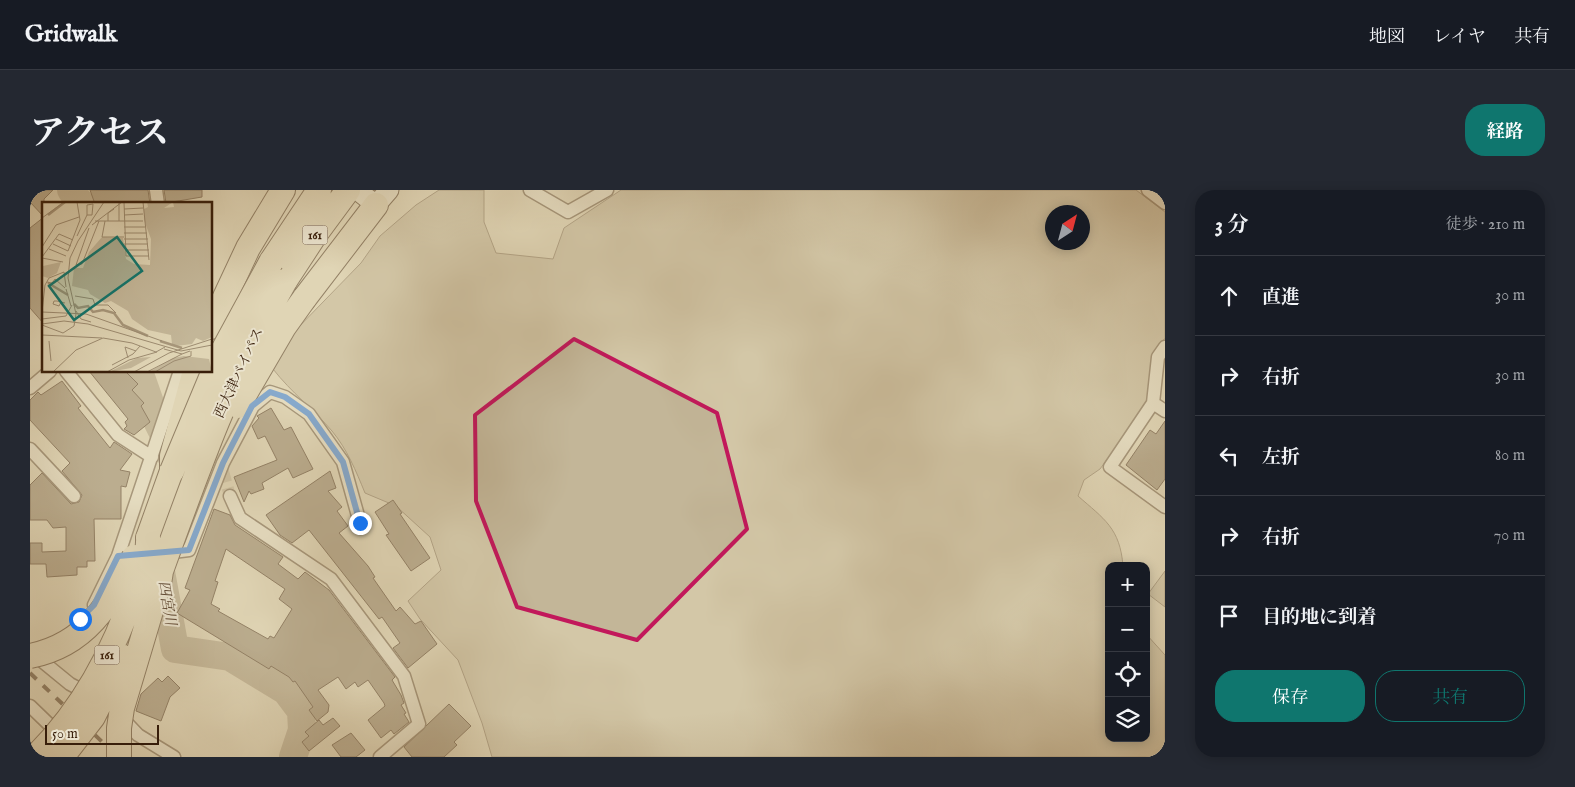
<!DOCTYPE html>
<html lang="ja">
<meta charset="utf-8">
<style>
:root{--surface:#171b24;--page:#242831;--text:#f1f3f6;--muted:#9ea1a6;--line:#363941;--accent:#0f766e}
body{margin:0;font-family:"IM FELL English","Noto Serif JP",serif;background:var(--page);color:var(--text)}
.controls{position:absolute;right:15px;bottom:15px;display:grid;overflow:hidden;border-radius:10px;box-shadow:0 2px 12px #0003}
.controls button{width:45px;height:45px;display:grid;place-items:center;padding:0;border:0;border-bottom:1px solid var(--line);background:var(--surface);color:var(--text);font:25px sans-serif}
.compass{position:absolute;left:1015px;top:15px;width:45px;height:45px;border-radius:50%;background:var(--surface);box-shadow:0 2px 12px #0003;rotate:36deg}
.scale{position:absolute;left:15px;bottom:12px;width:114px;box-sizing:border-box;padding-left:5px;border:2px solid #381e0a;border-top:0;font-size:14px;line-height:18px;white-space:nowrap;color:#381e0a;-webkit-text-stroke:4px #ebe4cf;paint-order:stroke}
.stop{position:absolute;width:15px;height:15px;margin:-11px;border:4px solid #1a73e8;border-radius:50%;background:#fff}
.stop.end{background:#1a73e8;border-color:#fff;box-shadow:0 1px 5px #0008}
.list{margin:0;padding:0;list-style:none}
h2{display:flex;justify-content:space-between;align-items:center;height:65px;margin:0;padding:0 20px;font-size:21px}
h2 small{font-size:16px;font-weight:400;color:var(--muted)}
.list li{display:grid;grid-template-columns:32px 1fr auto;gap:15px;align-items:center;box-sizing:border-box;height:80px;padding:0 20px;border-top:1px solid var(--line)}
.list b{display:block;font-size:19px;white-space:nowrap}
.list em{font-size:16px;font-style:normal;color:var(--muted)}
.actions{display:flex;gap:10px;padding:15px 20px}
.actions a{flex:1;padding:11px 0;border:1px solid var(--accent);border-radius:20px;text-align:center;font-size:18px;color:var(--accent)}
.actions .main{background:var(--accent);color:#fff}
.icon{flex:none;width:28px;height:28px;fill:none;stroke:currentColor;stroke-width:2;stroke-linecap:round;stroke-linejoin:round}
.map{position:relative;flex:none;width:1135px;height:567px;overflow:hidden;border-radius:20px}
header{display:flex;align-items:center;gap:30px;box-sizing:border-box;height:70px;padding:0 25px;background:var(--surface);border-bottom:1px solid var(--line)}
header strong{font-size:24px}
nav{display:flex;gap:28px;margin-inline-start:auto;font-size:18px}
.intro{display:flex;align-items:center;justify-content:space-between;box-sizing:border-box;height:120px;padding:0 30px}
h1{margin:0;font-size:35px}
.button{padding:12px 22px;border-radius:20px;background:var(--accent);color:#fff;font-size:18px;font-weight:700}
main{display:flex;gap:30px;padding:0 30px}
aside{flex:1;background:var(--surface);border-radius:20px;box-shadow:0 2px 12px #0003}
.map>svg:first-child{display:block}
.green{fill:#c3b698;stroke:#7e6a51;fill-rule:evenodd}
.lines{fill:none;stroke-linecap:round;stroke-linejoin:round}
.river{stroke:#a7977b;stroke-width:28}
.building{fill:#8f7d63;stroke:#381e0a;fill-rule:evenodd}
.street-tunnel{stroke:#beb093;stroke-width:12;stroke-dasharray:12 6;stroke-linecap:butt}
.street-casing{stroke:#624c35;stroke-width:15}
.secondary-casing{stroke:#381e0a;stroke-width:21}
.highway-casing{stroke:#381e0a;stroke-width:26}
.street{stroke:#ebe4cf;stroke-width:12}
.secondary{stroke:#ebe4cf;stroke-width:19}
.highway{stroke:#e0d5b5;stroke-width:24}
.rail{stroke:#381e0a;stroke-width:4;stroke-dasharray:9 9;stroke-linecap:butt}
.highway-bridge-casing{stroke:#381e0a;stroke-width:26;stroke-linecap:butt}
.highway-bridge{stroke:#e0d5b5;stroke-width:24}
.route{stroke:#1a73e8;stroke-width:6}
.marked{fill:none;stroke:#c2185b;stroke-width:4;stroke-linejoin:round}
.labels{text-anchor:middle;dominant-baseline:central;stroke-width:4;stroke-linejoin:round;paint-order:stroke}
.shield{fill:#ebe4cf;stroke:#6e5945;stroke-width:1}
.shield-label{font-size:12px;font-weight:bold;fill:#381e0a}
.street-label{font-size:14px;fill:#381e0a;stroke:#ebe4cf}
.water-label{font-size:15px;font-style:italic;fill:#5f4832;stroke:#ebe4cf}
.inset-river{fill:none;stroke:#a7977b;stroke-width:2.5}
.inset-road{fill:none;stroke:#9d8c71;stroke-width:1}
.view{fill:#0f766e;fill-opacity:0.15;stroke:#0f766e;stroke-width:2.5}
.inset-edge{fill:none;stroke:#381e0a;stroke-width:2.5}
</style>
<header>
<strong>Gridwalk</strong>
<nav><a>地図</a><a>レイヤ</a><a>共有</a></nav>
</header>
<div class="intro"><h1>アクセス</h1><a class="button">経路</a></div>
<main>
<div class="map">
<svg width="1135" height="567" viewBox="0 0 1135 567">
<rect width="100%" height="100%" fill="#e0d5b5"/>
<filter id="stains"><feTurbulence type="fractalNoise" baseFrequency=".004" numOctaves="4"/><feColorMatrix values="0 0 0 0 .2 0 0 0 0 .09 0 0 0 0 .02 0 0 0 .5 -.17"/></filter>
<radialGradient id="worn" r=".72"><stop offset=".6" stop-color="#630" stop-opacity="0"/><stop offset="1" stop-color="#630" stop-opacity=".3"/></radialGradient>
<!-- green -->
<path class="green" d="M409 0H454V32L466 63 523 69 534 38 591 0H1106L1135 22V148L1132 153 1118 214 1070 279 1054 290 1048 306C1074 329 1090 338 1093 376H1079V548H1116V444L1135 465V567H462L452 533 428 470 390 429 378 411 411 380 400 347 366 316 335 303C326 281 317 259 302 241 284 220 261 202 243 179L258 148 331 73 350 46 386 15ZM1022 22H1052V52H1022Z
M1135 381V417L1118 404Z"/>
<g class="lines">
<!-- river -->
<path class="river" d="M41 0 51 14
M109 181 125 227 138 253 141 266
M130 376 145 459 200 467 256 501 271 521 272 540 263 567"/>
</g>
<!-- building -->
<path class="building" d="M0 0H23L14 9V27L0 12Z
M60 0H118L120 14H65Z
M134 0H172V7L136 13Z
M14 27V134L0 118V38Z
M59 181H95L108 194 102 200 114 213 111 216 120 232 104 245 94 239 97 236 95 232 98 229Z
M32 191 51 216 48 218 80 258 84 252 102 264 90 280 100 282 96 297 91 296V329H64L65 371H57V377H47V385L17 387 16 374H0V353H12V362L36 361V337L23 338 17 330H0V295L12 283 41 314 49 312 52 305 32 281 40 273 0 230V210L8 202 11 205Z
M241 218 254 240 261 237 283 279 263 288 258 278 232 293 234 299 221 304 219 301 214 312 204 287 247 270 235 246 228 249 222 236 229 228 227 226Z
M1135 231V289L1127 300 1096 275 1120 240 1126 244Z
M300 281 306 298 298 301 312 317 307 321 318 336 309 343 338 376 345 387 343 388 366 421 370 417 385 434 391 431 407 454 378 478 363 458 370 453 352 427 349 429 279 340 262 353 250 345 236 325Z
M363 310 372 323 370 324 400 368 381 381 356 345 359 344 345 322Z
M184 319 200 325 205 335 253 367 248 374 268 389 275 382 299 400 365 487 362 490 371 505 374 513 371 515 376 523 374 524 379 532 364 544 361 540 351 548 338 530 355 516 354 513 338 490 328 497 325 492 316 499 308 487 288 500 299 515 298 522 287 531 279 520 283 517 265 491 263 492 259 487 241 476 239 479 147 423 160 400 155 398ZM196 359 255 399 249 409 262 419 244 448 240 446 238 449 188 421 190 419 181 414 188 392 185 391Z
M138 486 150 498 140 507 131 531 106 521 111 504 128 488 132 492Z
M419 514 441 536 424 552 427 555 414 567H382L374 557Z
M303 528 310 536 279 561 272 552 279 546 275 542 289 530 293 535Z
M321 543 335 560 326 567H311L302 555Z"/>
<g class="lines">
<!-- street-tunnel -->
<path class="street-tunnel" d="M183 246 200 306"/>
<!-- street casing -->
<g class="street-casing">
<path id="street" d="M126 0 128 14
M500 0 538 22 577 0
M1118 0 1135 13
M1135 157 1128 167 1123 213 1080 277 1135 317
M36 181 88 245 122 267
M0 198 20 181
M1123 213 1135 221
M0 259 44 306
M200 306 210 328 301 389 374 486 389 534 350 567
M135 363 159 360 193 273 223 216 240 202 255 207 279 224 313 272 330 333
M64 415 88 366 150 181
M2 463 40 494 61 505
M0 516 30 545
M89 525 108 545 144 567"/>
</g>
<!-- secondary casing -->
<g class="secondary-casing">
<path id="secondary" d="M332 4 346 15 359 0"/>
</g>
<!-- highway casing -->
<g class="highway-casing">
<path id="highway" d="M241 72 289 0
M255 91 287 42 318 0
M274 109 346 15
M181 137 218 58 253 0
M118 348 142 281V266L165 181"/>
</g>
<!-- street -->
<use href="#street" class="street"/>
<!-- secondary -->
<use href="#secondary" class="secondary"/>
<!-- highway -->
<use href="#highway" class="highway"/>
<!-- rail -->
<path class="rail" d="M0 483 88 567"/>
<!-- highway-bridge casing -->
<g class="highway-bridge-casing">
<path id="highway-bridge" d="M208 216 254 137 274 109
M142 281 190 166 241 72
M0 466C56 455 79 415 104 367
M5 567C53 520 85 459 106 396 111 380 119 365 118 348
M32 567 63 527 93 467
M89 567V538L92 518 129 394 131 381C167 281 202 183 255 91"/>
</g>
<!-- highway-bridge -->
<use href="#highway-bridge" class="highway-bridge"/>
</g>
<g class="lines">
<!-- route -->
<path class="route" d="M50 429 64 415 88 366 159 360 193 273 222 216 240 202 255 207 279 224 313 272 330 333"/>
</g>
<!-- marked area -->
<path d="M0 0H1135V567H0ZM544 149 687 223 717 339 607 450 487 417 446 311 445 225Z" fill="#e0d5b5" fill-opacity=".55" fill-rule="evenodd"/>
<path class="marked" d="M544 149 687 223 717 339 607 450 487 417 446 311 445 225Z"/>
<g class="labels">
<!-- shield labels -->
<g class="shield">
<rect x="272.5" y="35.5" width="25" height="19" rx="4"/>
<rect x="64.5" y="455.5" width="25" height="19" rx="4"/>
</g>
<g class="shield-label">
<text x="285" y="45">161</text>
<text x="77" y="465">161</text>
</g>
<!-- street labels -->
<g class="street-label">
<text transform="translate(209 183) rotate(-65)">西大津バイパス</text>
</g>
<!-- water labels -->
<g class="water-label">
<text transform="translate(137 413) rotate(80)">四宮川</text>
</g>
</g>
<!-- overview -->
<g transform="translate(12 12)">
<rect width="170" height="170" fill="#e0d5b5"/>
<path d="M105 0H131L122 6 132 5 131 0H170V135L161 139 154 136 150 142 134 144 130 142 129 133 106 128 90 117 86 109 69 99 63 101 48 92 46 88 30 84 32 66H41L47 50 60 35 81 36 84 57 92 62 108 63 109 37 102 18V7L106 5ZM19 60 15 71 6 76 0 74 1 64ZM142 154 167 157 170 170H107L131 156ZM109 155 89 166 67 170 95 156Z" fill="#c3b698"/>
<path class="inset-river" d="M6 13 23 0M6 81 26 93M32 102 36 106 46 104 51 110 61 108 72 111 81 123 106 134M118 139 140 146"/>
<path class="inset-road" d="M82 0 84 54H107M101 0 107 58M51 2 50 13H45V3ZM82 7 101 6M82 13 101 12M0 16 22 0M53 19H101M63 19 60 35H82M66 19V11L72 7M77 19V0M50 23 80 0M82 25H103M82 31H105M35 34 45 13M14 37 29 44M82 37H106M11 42 26 49M82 42H106M0 45 14 23 37 15M7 47 24 54M84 48H107M26 49 38 18 35 0M0 55 17 32 31 38M0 56 21 60M34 63 40 62 57 19M34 63 47 26M22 70 24 85M5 80 10 81 13 77 23 86M24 87 29 104M33 94 51 97 53 103H66L74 111M19 100 17 104 11 102 12 99H15L23 101M34 109 39 117 49 120M0 110 44 112 120 139M0 110 3 83 7 76 22 70M0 117 24 114 30 103M0 122 22 119 46 122 139 149 170 143M0 123 21 131 32 124 34 112 26 76 28 56 36 39 62 0M0 133 60 136M7 139 9 159M122 147 140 152 148 149M86 156 83 145 94 149M70 163 91 152 98 144M11 170 34 148 61 136 90 141 114 150 123 145M65 170 87 158 115 150M92 170 127 151 170 137M105 170 140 152M113 170 132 159 149 154V149"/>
<path class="view" d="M75 35 100 69 32 118 7 84Z"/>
<rect width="170" height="170" class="inset-edge"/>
</g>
<rect width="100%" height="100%" filter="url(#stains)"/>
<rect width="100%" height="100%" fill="url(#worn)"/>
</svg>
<div class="controls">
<button>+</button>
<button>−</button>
<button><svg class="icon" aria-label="locate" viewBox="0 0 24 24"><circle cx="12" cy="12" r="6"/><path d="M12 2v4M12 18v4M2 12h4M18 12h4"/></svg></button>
<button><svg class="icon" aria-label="layers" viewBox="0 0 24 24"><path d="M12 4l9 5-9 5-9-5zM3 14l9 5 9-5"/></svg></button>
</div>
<svg class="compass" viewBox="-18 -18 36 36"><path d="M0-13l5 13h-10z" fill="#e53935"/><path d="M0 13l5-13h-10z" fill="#9ea1a6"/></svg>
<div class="scale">50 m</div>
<div class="stop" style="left:50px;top:429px"></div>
<div class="stop end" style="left:330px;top:333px"></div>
</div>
<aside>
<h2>3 分<small>徒歩 · 210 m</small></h2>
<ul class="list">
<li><svg class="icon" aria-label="ahead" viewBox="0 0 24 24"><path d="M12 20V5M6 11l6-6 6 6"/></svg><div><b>直進</b></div><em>30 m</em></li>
<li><svg class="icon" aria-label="right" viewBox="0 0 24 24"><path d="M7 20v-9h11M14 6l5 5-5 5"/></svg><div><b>右折</b></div><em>30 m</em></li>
<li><svg class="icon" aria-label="left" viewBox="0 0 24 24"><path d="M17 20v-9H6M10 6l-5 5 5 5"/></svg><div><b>左折</b></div><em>80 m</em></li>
<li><svg class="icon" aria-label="right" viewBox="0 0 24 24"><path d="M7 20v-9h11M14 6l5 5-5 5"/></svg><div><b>右折</b></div><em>70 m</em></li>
<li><svg class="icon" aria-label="arrive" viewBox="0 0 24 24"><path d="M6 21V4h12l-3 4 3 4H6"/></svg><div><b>目的地に到着</b></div></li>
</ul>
<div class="actions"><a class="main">保存</a><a>共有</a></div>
</aside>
</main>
